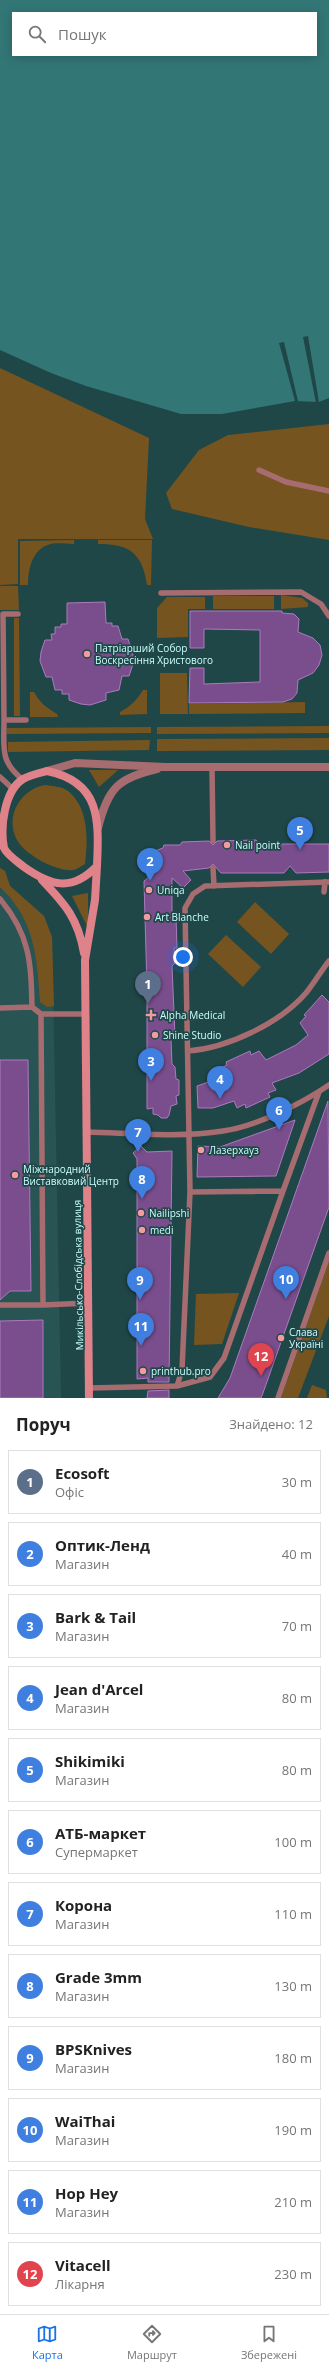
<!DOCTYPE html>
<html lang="uk">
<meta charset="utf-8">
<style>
:root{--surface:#fff;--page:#f6f6f6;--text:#222;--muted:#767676;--line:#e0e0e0;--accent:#1a73e8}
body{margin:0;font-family:"Open Sans",sans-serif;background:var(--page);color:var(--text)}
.you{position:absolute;left:183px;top:957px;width:14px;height:14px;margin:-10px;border:3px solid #fff;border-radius:50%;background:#1a73e8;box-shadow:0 0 0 6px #1a73e833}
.badge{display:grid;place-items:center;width:26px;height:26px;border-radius:50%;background:var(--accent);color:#fff;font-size:13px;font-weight:700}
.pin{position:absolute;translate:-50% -33px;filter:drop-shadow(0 1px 2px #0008)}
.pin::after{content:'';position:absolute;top:21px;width:14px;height:12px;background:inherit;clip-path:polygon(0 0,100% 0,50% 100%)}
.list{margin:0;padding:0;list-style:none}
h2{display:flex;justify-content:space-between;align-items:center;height:52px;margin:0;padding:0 16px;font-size:17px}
h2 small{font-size:13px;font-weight:400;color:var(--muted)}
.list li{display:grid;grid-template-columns:26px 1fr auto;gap:12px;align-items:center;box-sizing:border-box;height:64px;margin:0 8px 8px;padding:0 8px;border:1px solid var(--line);border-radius:0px}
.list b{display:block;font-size:15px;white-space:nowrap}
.list p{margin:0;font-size:13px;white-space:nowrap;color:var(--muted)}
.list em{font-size:13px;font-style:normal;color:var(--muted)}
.icon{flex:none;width:22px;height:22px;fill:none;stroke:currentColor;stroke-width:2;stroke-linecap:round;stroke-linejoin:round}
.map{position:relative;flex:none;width:329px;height:1398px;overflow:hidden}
.search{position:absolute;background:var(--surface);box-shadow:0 2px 10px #0003;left:12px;right:12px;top:12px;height:44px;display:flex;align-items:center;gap:10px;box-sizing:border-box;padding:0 14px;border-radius:0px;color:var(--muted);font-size:15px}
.sheet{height:916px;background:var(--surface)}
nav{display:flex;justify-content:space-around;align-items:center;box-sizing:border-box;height:56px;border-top:1px solid var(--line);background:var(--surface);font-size:11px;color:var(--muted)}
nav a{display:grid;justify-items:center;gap:2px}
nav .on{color:var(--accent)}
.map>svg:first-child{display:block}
.built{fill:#285453}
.green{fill:#755420}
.water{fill:#337676;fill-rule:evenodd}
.pier{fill:#204747}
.building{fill:#7a4e8d;stroke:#aa7bbf}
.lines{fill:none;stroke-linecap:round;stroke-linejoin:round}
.lane{stroke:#a76c70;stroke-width:5.5}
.street{stroke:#a76c70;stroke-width:8}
.secondary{stroke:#df828a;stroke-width:8}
.poi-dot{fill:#f49aa1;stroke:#204747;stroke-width:1.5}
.labels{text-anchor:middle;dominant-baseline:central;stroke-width:3.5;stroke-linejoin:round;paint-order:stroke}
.poi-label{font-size:10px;fill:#c8fffe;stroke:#204747;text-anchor:start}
.street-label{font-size:10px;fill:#c8fffe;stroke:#204747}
</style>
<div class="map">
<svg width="329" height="1398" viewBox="0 0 329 1398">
<rect width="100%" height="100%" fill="#204747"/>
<!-- built -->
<path class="built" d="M0 868 5 871 10 886 44 916 52 937 61 1398H0Z"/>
<!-- green -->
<path class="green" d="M0 368 149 438 145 519 153 539H18V584L0 585Z
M329 424V540L249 527 172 509 166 493 199 450 228 435Z
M74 540V544C66 544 55 542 48 545 32 550 28 570 28 585H20V541Z
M98 540H152L151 585H147C142 553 130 544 98 544Z
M0 586H18L19 610H0Z
M281 595 302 598 308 603V607L281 609Z
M213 596H274V609H213Z
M167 597H205V609H188V637L157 638V608Z
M14 618H19L20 716H14Z
M160 673H187L188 714H160Z
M143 690H147V714L120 715V712C131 706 137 700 143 690Z
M30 692H34C40 703 47 708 57 714L58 717H30Z
M305 702V713L189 714V704Z
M329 726V733L157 734V727Z
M151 727V733L7 734V728Z
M329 738V750L157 751V739Z
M150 740 149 750 8 752V742Z
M89 770H118L99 787Z
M46 785C53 786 63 787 68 791 89 808 88 840 85 864 81 866 77 869 74 870 56 872 23 854 16 838 5 815 22 788 46 785Z
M0 868 5 871 10 886 44 916 52 937 54 1006 47 1007 40 1002C37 957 35 920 0 887Z
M88 893V928L72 896Z
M255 902 289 934 271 954 237 922Z
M226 935 261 967 243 987 208 954Z
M329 1261V1316L298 1398H281Z
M239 1293 222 1344 194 1345 196 1294Z
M312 1385 326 1390 327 1398H307Z"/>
<!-- water -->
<path class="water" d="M0 0H329V398L319 402 295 401 222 414H181L86 386 51 373 0 350ZM13 13H316V55H13Z"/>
<!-- pier -->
<path class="pier" d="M308 336 319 402 316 403 303 337Z
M284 342 298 401H295L279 343Z"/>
<!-- building -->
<path class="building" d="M105 602 106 623H112V626H118L122 639H128L133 655V664L129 676H122L119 690 106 693V700L90 705 81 704 69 700V694H62V690H55L52 677H46L40 661 41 652 45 640H52L51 634H55V627H61V624H67V603Z
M190 611H282V613L294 614 299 619 298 632 313 638 320 645 322 655 319 665 313 673 298 680 297 693 292 699 283 702 189 703 190 668H204V684L260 682V630L204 629V648H190Z
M256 840 259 844H329V872L296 873 290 866 284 873H221L213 864 209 868 183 871 191 880 183 888 172 878V915L176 916 177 948H174L175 963 172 966 175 1036 171 1040 172 1064 175 1067 176 1079 179 1080V1095L176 1096 177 1104 171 1106 169 1115 167 1118H161L158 1115 153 1114V1108L147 1109V989L144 881 148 878 147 863 152 852 163 848 164 845H180L182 842 209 841 213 845 217 841Z
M322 995 329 1002V1054L299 1073 272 1083 276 1090 268 1093 270 1097 246 1108 245 1104 237 1108 234 1101 213 1108H198L197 1086 220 1078 219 1076 222 1075 219 1069 227 1065 226 1062 250 1051 251 1055 259 1051 266 1060 296 1045 308 1035 300 1023 306 1016 304 1015Z
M0 1060H28L31 1291H10L0 1300Z
M328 1101 329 1207 263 1393 261 1398H218L230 1378Z
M295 1120 276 1176 197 1177 198 1146 220 1147Z
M141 1146 147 1152 172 1151 169 1382H148V1378L137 1379V1159L133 1153Z
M43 1320V1398H0V1321Z
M169 1390V1398H147L148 1391Z"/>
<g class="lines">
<!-- lane -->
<path class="lane" d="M259 470 286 482 329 491
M161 593 301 592 321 604 329 616
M18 614H3L4 720H26
M4 720C4 749 0 761 22 779
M212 767 213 841
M0 777 13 789
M213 868 214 886
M324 892 325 882
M0 899C30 935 31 962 32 1007
M0 1008 32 1007 41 1014H85
M41 1014 43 1305 88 1303
M186 1018 200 1017
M188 1051C227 1048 279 1024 306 993 314 983 321 971 329 961
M86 1132C131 1133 179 1138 223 1131 257 1126 301 1104 329 1085
M190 1192 283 1191 319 1092
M0 1305H43
M177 1386 182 1370 190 1192 185 908 193 894 205 886 329 882
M89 1388 177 1386 210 1377 224 1358 283 1191
M278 1398 329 1253"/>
<!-- street -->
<path class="street" d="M47 771 75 763 166 767H329
M98 828C108 789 117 778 157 769"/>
<!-- secondary -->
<path class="secondary" d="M47 771C101 782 99 820 97 866 72 892 51 886 24 867 18 862 7 855 4 848 0 828 4 791 23 779 30 775 39 773 47 771Z
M42 880C66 905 78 919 84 953
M89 1398 85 960 95 900 97 866"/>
</g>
<!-- markers -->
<g class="poi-dot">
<circle cx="87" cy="654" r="4"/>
<circle cx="227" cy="845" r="4"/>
<circle cx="149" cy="890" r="4"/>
<circle cx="147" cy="917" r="4"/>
<path d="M149 1009h4v4h4v4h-4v4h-4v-4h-4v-4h4z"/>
<circle cx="155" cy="1035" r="4"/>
<circle cx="201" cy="1150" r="4"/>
<circle cx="15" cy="1175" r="4"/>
<circle cx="141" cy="1213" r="4"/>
<circle cx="142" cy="1230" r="4"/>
<circle cx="281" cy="1338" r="4"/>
<circle cx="143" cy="1371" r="4"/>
</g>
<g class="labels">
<!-- poi labels -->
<g class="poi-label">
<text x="95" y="648">Патріарший Собор<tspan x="95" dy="12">Воскресіння Христового</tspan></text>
<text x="235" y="845">Nail point</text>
<text x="157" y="890">Uniqa</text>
<text x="155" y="917">Art Blanche</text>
<text x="160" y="1015">Alpha Medical</text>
<text x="163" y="1035">Shine Studio</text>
<text x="209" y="1150">Лазерхауз</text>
<text x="23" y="1169">Міжнародний<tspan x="23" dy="12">Виставковий Центр</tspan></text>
<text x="149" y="1213">Nailipshi</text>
<text x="150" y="1230">medi</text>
<text x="289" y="1332">Слава<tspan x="289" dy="12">Україні</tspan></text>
<text x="151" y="1371">printhub.pro</text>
</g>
<!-- street labels -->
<g class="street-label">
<text transform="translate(78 1275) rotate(-91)">Микільсько-Слобідська вулиця</text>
</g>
</g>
</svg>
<div class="you"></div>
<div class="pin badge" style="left:148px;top:1004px;background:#5c6f8a">1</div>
<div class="pin badge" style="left:150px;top:881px;background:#3f7fe0">2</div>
<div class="pin badge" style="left:151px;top:1081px;background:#3f7fe0">3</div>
<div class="pin badge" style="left:220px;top:1099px;background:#3f7fe0">4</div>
<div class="pin badge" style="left:300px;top:850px;background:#3f7fe0">5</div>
<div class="pin badge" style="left:279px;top:1130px;background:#3f7fe0">6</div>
<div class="pin badge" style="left:138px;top:1152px;background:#3f7fe0">7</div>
<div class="pin badge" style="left:142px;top:1199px;background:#3f7fe0">8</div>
<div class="pin badge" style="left:140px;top:1300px;background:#3f7fe0">9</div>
<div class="pin badge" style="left:286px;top:1299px;background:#3f7fe0">10</div>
<div class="pin badge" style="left:141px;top:1346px;background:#3f7fe0">11</div>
<div class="pin badge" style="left:261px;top:1376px;background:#e0444e">12</div>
<div class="search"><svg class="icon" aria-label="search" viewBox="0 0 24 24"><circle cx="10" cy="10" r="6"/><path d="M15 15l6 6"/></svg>Пошук</div>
</div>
<section class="sheet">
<h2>Поруч<small>Знайдено: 12</small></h2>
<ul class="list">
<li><span class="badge" style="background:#5c6f8a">1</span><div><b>Ecosoft</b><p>Офіс</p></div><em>30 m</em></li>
<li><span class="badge" style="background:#3f7fe0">2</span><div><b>Оптик-Ленд</b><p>Магазин</p></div><em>40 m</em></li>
<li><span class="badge" style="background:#3f7fe0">3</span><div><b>Bark &amp; Tail</b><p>Магазин</p></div><em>70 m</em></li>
<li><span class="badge" style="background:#3f7fe0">4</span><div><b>Jean d'Arcel</b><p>Магазин</p></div><em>80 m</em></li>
<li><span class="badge" style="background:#3f7fe0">5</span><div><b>Shikimiki</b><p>Магазин</p></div><em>80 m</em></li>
<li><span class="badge" style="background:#3f7fe0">6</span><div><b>АТБ-маркет</b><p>Супермаркет</p></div><em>100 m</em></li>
<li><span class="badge" style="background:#3f7fe0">7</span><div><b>Корона</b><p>Магазин</p></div><em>110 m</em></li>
<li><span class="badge" style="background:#3f7fe0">8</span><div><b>Grade 3mm</b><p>Магазин</p></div><em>130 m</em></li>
<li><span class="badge" style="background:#3f7fe0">9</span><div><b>BPSKnives</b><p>Магазин</p></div><em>180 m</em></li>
<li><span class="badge" style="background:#3f7fe0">10</span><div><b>WaiThai</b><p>Магазин</p></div><em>190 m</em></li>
<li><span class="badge" style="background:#3f7fe0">11</span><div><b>Hop Hey</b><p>Магазин</p></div><em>210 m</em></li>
<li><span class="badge" style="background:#e0444e">12</span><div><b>Vitacell</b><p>Лікарня</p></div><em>230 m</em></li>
</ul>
</section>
<nav>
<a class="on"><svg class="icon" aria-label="map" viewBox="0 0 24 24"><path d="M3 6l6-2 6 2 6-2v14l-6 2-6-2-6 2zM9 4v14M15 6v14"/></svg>Карта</a>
<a><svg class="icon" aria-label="directions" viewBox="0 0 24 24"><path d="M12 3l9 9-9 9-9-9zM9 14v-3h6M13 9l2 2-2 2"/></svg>Маршрут</a>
<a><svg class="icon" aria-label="saved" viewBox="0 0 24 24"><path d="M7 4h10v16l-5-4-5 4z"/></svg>Збережені</a>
</nav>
